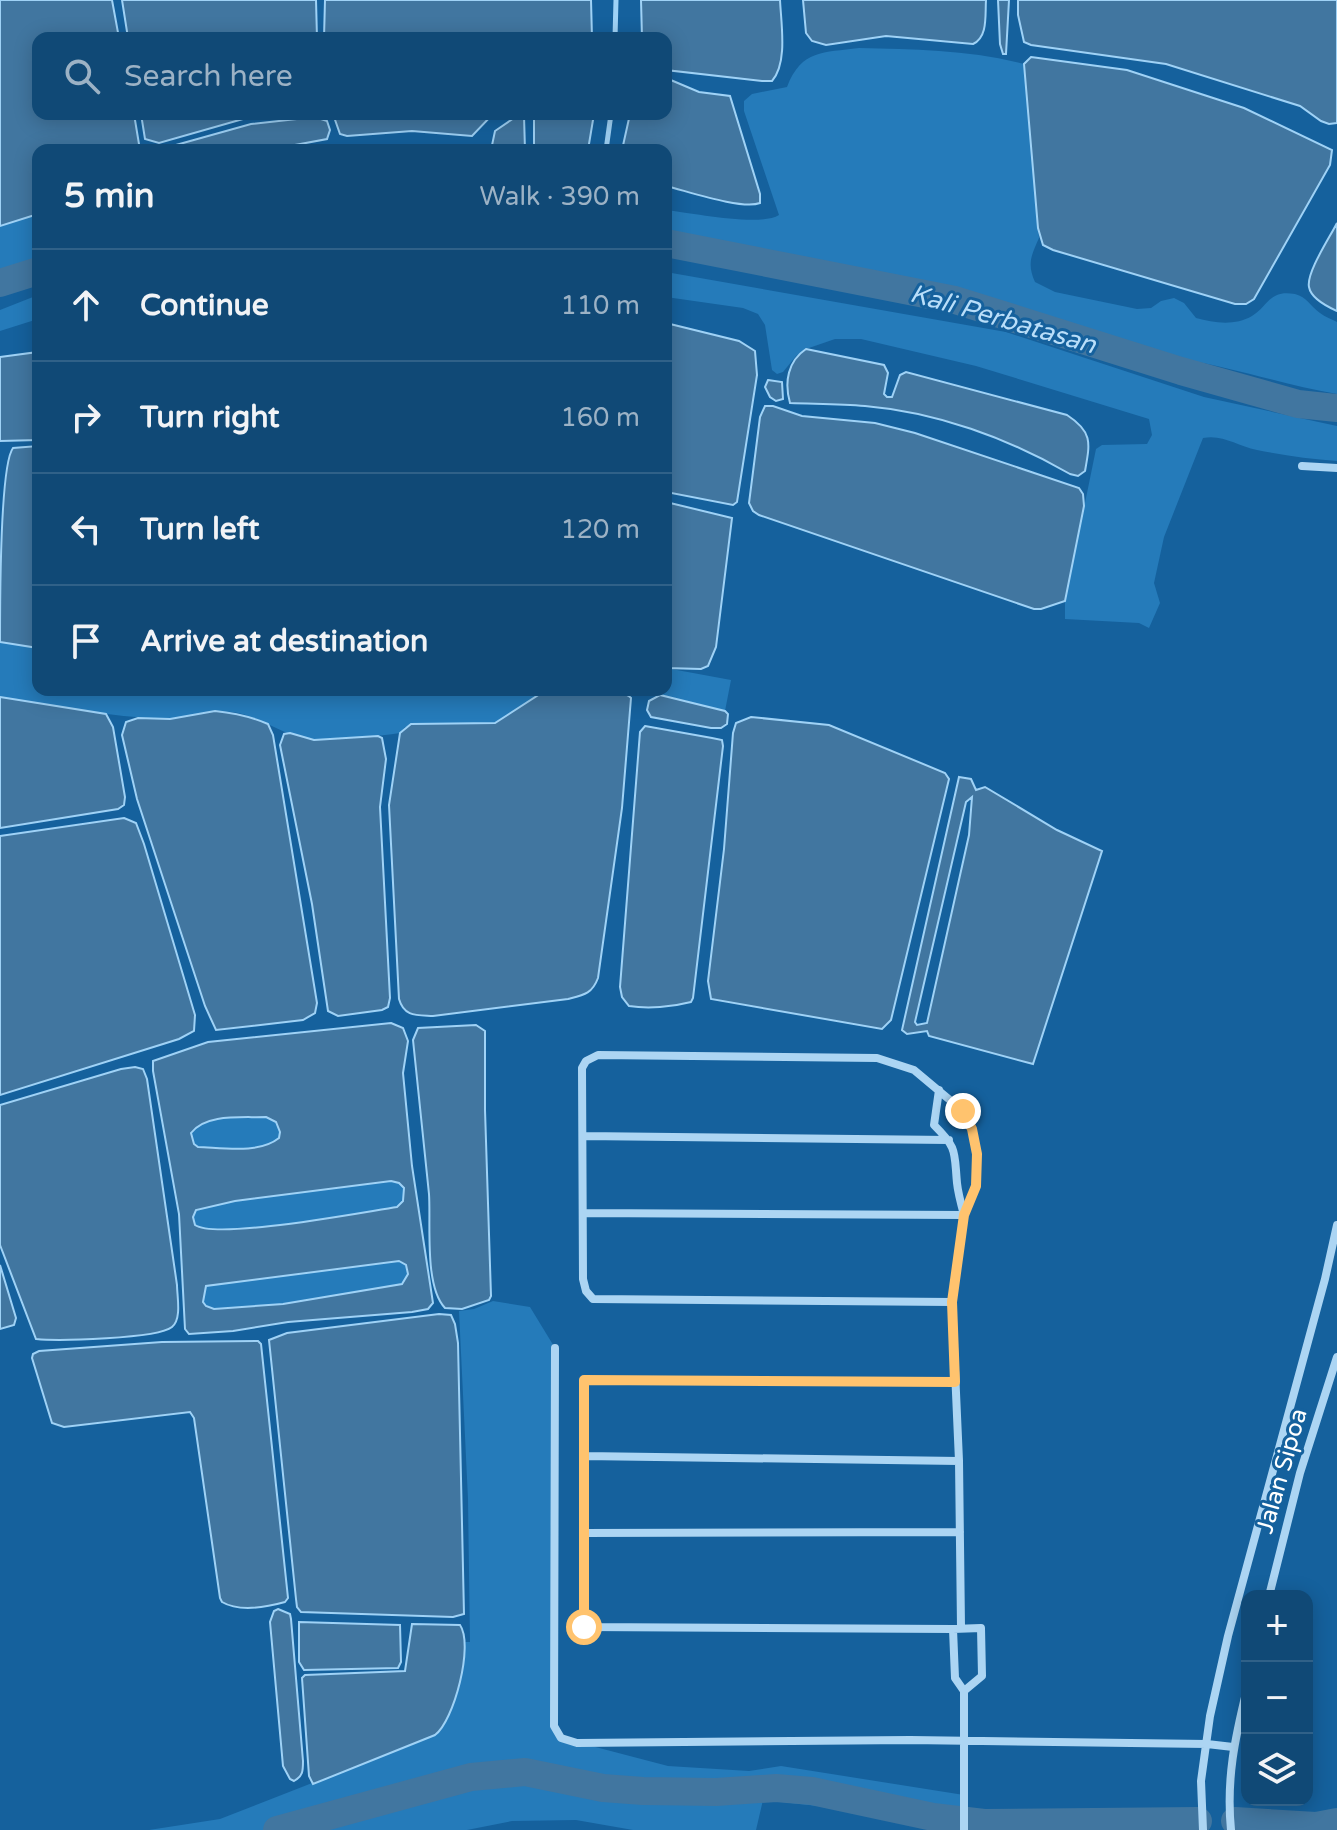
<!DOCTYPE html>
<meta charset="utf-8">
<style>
:root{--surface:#104976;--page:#19507b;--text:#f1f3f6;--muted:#9cb2c5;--line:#306188}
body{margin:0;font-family:"Varela Round",sans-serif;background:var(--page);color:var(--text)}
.controls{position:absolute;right:24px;bottom:24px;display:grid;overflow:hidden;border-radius:16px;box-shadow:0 4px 20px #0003}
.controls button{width:72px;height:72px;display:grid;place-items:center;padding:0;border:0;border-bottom:2px solid var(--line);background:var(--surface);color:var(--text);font:40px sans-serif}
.stop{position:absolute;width:24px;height:24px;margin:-18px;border:6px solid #ffc36e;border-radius:50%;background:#fff}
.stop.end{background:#ffc36e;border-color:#fff;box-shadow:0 2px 8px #0008}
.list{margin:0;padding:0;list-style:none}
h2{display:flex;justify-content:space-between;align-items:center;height:104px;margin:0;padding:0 32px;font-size:34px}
h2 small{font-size:26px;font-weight:400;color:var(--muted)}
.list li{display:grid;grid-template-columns:52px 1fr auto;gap:24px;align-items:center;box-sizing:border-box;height:112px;padding:0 32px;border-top:2px solid var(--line)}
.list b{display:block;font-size:30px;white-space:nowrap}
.list em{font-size:26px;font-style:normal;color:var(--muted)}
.icon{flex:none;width:44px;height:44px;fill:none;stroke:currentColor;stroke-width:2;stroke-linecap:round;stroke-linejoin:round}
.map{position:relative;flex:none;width:1337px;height:1830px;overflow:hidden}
.search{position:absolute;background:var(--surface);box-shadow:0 4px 20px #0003;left:32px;top:32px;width:640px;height:88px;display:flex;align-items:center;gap:20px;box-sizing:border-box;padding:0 28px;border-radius:16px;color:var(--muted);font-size:30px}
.panel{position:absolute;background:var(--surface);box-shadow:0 4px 20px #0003;left:32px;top:144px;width:640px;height:552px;border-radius:16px}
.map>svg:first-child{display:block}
.green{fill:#257bba}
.water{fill:#4176a0;stroke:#9fd2f6;stroke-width:2;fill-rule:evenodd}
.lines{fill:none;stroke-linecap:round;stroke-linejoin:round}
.stream{stroke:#9fd2f6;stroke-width:5}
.river{stroke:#4176a0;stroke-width:28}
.street{stroke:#acd5f3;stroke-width:8}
.route{stroke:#ffc36e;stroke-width:10}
.labels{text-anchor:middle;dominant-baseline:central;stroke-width:6;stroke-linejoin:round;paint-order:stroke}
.street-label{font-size:24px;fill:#fff;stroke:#15619d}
.water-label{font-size:26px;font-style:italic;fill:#b9def9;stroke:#15619d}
</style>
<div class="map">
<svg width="1337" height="1830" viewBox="0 0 1337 1830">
<rect width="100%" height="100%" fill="#15619d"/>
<!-- green -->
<path class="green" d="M859 48C914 49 971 50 1024 64L1039 238C1031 256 1027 264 1035 282L1055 292 1137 309 1151 308 1161 301 1174 298 1184 303 1196 318C1214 323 1235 326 1252 316 1268 307 1269 289 1295 294 1307 297 1310 306 1320 313 1325 317 1332 319 1337 322V394C1284 385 1233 367 1180 359L926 286 853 273 795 255 666 232V210C692 213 760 227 779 215L744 111V101L752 94 787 87C802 49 823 53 859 48Z
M38 214V264L0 276V226Z
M666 272 1006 332 1204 397 1337 426V461C1310 459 1283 455 1257 450 1237 446 1223 434 1203 438L1164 537 1154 583 1160 603 1149 628 1139 623 1065 619V601L1096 449 1102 445 1147 444 1152 435 1149 419 976 366 861 339H835L806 349 796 356 783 372 777 374 772 370 765 325 758 314 743 308 666 297Z
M38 295V319L0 331V310Z
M0 642 38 648V690H555L540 694 495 723 405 727 400 733C369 737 333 744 302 738 278 732 257 715 232 712 209 710 188 720 165 719 110 717 55 706 0 697Z
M666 668 731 680 725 711 660 695 590 690H666Z
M266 1117 276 1122 280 1132V1138C259 1154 224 1148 198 1147L194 1144 191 1133C206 1113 243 1118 266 1117Z
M391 1181 399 1183 404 1188 403 1202 398 1207C363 1212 217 1240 195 1225L193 1217 195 1210 235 1201Z
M399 1261 406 1265 408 1274 402 1284 283 1304 214 1309 206 1306 203 1302 206 1286Z
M493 1301 530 1307 555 1348 554 1726 561 1738 668 1766 749 1771 781 1766 964 1795V1830H946L845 1809 763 1800 756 1830H633L576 1820 512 1821 467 1830H149L220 1819 435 1735C454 1721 465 1665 465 1642H470L468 1499 459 1311 474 1309Z"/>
<!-- water -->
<path class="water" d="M0 0H112L119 38H38V114H134L140 150H38V214L0 226Z
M122 0H316L317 38H128Z
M325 0H591L592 38H324Z
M641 0H780C781 23 788 63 772 81H762L666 70V38H642Z
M803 0H986C985 16 988 37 973 44L886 36 826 45 812 41 806 33Z
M998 0H1009L1006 54H1003L1000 44Z
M1018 0H1337V123L1329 124 1321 121 1300 106 1166 64 1031 45 1024 42 1018 15Z
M1031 57 1127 70 1244 108 1332 150 1330 165 1254 299 1246 304H1235L1053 250 1043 245 1038 228 1024 64Z
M666 78 699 92 730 96 760 194V203C742 210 687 191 666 186V150H622L630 114H666Z
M141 114H304L250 117 159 143 145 139Z
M333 114H493L472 136 412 131 347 136 340 134Z
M520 114 524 116 525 150H491L495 131Z
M534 114H594L588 150H534Z
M315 117 327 121 330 130 327 139 268 150H158L251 124Z
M1337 223V311C1328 307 1311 298 1309 287 1306 273 1330 237 1337 223Z
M666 323 739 341 755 351 757 375 737 502 733 505 666 492Z
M806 349 884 365 888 373 884 394 887 397H892L900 375 906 372 1067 415C1093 432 1090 443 1085 471L1078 476 1070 474C1008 438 936 412 865 406 840 404 815 404 790 403 784 382 788 361 806 349Z
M38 352V440L0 441V357Z
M768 380 782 382 783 399 776 401 770 397 765 387Z
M765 406H773L802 416 875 423 915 433 1079 488 1083 494 1084 506 1065 601 1041 609H1034L759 515 753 511 749 503 760 417Z
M38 446V648L0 642C0 609 0 465 13 448Z
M666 502 732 518 716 647 708 666 701 669 666 668Z
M555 690C574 690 618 685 631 698L622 808 598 978C592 994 584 995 568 999L433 1016C417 1015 404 1017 399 999L389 805 400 733 411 724 495 723 540 694Z
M660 695 725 711 728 714 727 724 721 728H711L651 717 647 710 649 701Z
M0 697 106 714 113 727 125 797 124 805 118 809 0 828Z
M215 711C234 713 250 716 268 724L273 735 317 1003 315 1013 303 1020 216 1030 205 1006 137 799 122 735 126 722 138 718 170 719Z
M751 717 829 725 945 773 949 779 891 1020 882 1029 711 999 708 981 724 849 733 733 736 723Z
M645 726 712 738 722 740 723 746 693 998 691 1002C672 1007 648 1009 629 1006L622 997 620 987 640 732Z
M290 733 314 740 378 736 382 738 386 759 380 807 390 998 388 1007 382 1010 338 1016 328 1011 312 904 280 745 284 734Z
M959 777 971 779 976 790 985 787 1057 830 1102 851 1033 1064 929 1036 927 1031 907 1034 902 1030ZM972 797 969 835 927 1023 917 1025 915 1022 966 802Z
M124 818 136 823 144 844 195 1015 194 1031 179 1039 0 1095V836Z
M391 1023 403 1028 408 1041 403 1073 412 1166 433 1303 428 1309 412 1312 288 1322 233 1331 189 1334 185 1329 179 1214 153 1071V1061L208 1042ZM266 1117 276 1122 280 1132 279 1138C259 1154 224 1148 198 1147L194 1144 191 1133C206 1113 243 1118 266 1117ZM391 1181 399 1183 404 1188 403 1201 397 1207C363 1212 217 1240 195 1225L193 1217 196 1210 235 1201ZM399 1261 406 1265 408 1274 402 1284 283 1304 214 1309 206 1306 203 1302 206 1286Z
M476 1025 485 1031V1110L491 1296 489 1300 462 1309 445 1308C424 1286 431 1223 429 1194 424 1142 418 1091 413 1040L418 1028Z
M135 1067 143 1069 147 1079 177 1285C177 1296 182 1319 172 1327 157 1339 57 1341 36 1339L0 1245V1105L121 1069Z
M0 1265 16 1318 14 1325 0 1329Z
M439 1314 451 1315 455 1324 458 1343 464 1614 453 1617 301 1612 297 1607 296 1599 269 1340 287 1333Z
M258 1341 261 1344 288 1598 285 1602C267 1607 239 1612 222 1602L220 1598 194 1418 190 1412 64 1427 52 1423 32 1358 33 1354 39 1351 162 1342Z
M278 1609 290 1614 291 1619 303 1761C303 1771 303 1776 294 1781L290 1779 283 1766 270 1622 274 1611Z
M299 1622 400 1625 401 1662 398 1668 304 1670 299 1662Z
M412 1624 460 1625C474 1645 454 1721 435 1735L313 1784 309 1776 302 1678 305 1675 405 1671Z
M1260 1815 1313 1823 1337 1818V1828L1324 1830 1270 1827 1250 1830 1252 1816Z"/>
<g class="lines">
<!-- stream -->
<path class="stream" d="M615 38 616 0
M606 150 611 114"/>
<!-- river -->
<path class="river" d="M666 243 955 300 1181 371 1298 404 1337 408
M0 283 38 271
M1235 1821 1316 1826 1337 1822
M277 1830 471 1777 525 1772 603 1788 643 1791 716 1792 776 1788 812 1791 933 1817 984 1823 1198 1821"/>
<!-- street -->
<path class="street" d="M1302 466 1337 468
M939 1090 934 1125C958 1149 954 1151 957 1183 958 1193 961 1204 964 1215
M583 1136 949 1140
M584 1213 964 1215
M952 1302 593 1299 586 1291 583 1279 582 1068 586 1061 598 1055 877 1058 914 1070 963 1111 972 1129 977 1154 976 1186 964 1215 952 1302 959 1461 961 1627
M555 1348 554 1726 561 1738 577 1743 910 1740 1207 1744 1233 1747
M584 1456 959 1461
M584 1533 960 1532
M1269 1596 1300 1473 1337 1357
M953 1629 584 1627V1380L955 1382
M964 1830V1691L955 1678 953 1629 981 1628 982 1676 964 1691
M1203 1830 1201 1781 1210 1716 1228 1636 1325 1279 1337 1225
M1231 1830C1226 1779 1235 1738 1247 1689"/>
</g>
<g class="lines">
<!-- route -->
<path class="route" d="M584 1627V1380L955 1382 952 1302 964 1215 976 1186 977 1154 972 1129 963 1111"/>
</g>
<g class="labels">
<!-- street labels -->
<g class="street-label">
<text transform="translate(1282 1471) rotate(-74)">Jalan Sipoa</text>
</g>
<!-- water labels -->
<g class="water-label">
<text transform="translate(1003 319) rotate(16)">Kali Perbatasan</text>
</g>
</g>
</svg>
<div class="controls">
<button>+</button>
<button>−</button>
<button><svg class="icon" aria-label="layers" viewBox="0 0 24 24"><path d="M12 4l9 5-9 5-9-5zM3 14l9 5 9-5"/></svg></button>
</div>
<div class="stop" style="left:584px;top:1627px"></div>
<div class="stop end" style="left:963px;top:1111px"></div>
<div class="search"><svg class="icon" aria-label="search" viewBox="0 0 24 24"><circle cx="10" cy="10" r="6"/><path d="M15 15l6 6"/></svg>Search here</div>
<section class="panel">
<h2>5 min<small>Walk · 390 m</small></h2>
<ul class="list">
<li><svg class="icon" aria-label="ahead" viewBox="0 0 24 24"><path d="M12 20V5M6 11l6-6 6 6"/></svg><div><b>Continue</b></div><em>110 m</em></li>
<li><svg class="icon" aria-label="right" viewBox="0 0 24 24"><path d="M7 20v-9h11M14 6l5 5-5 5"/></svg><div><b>Turn right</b></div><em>160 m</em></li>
<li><svg class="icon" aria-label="left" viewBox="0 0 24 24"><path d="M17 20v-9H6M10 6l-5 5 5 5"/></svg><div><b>Turn left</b></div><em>120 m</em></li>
<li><svg class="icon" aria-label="arrive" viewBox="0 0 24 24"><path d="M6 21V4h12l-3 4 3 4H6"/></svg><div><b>Arrive at destination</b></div></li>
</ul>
</section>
</div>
